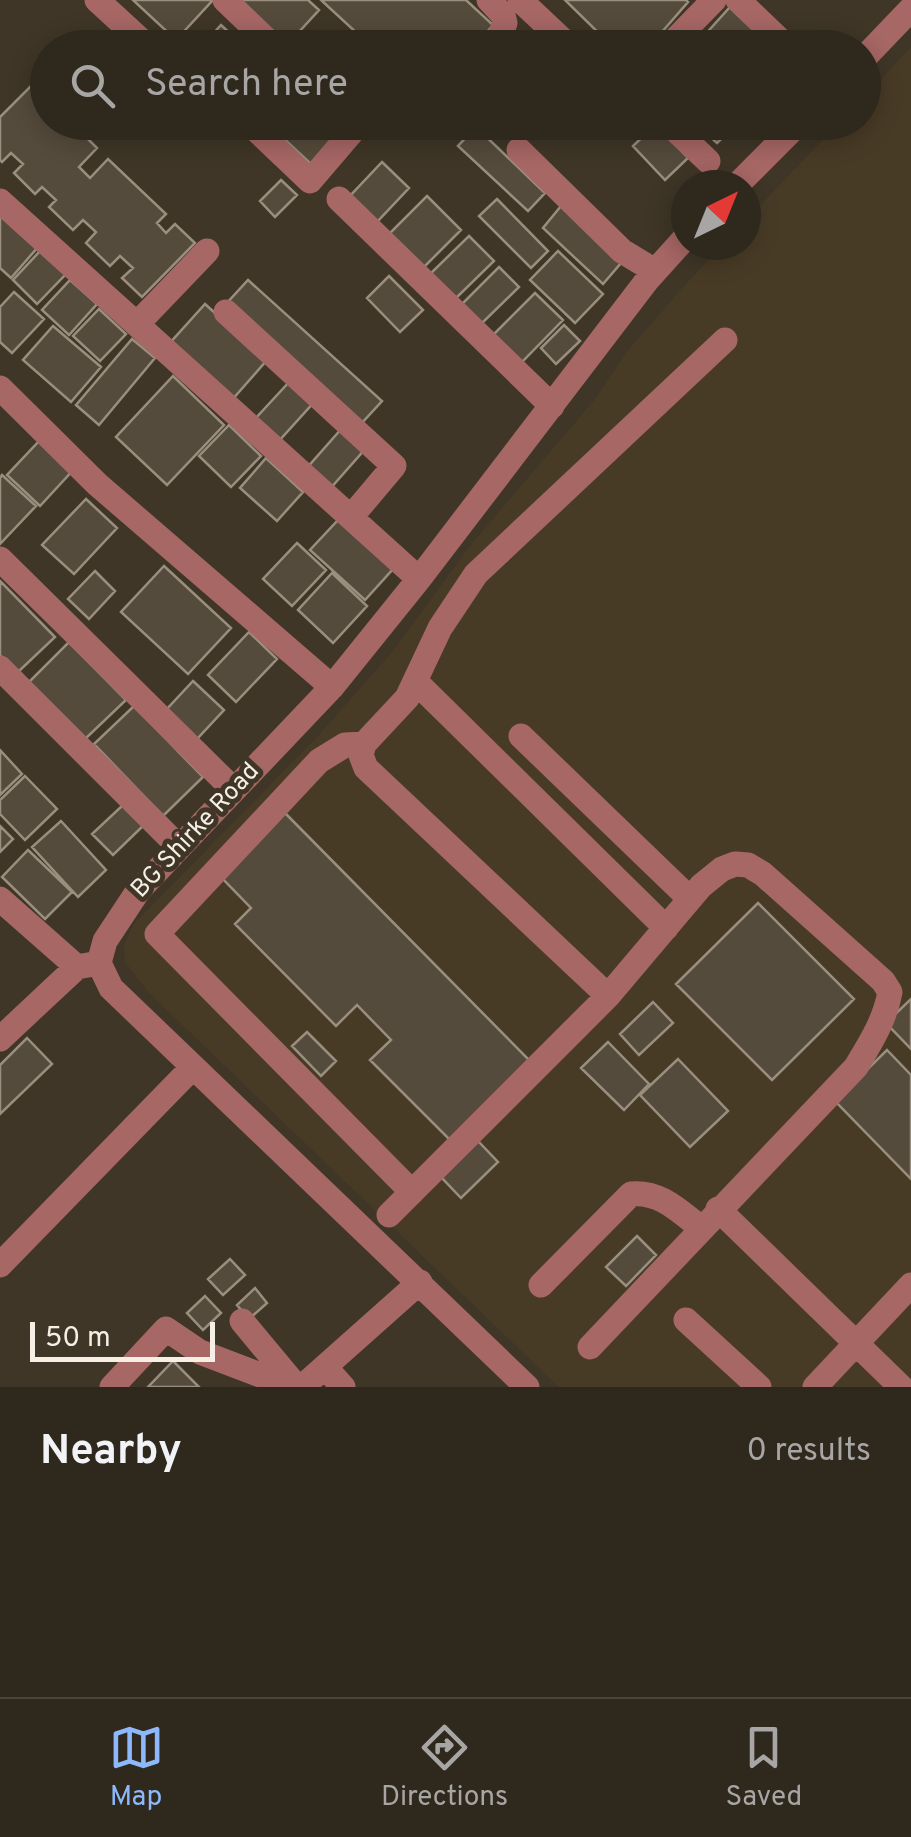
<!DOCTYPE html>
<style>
:root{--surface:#2f281d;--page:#3b342a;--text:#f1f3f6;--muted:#a7a6a4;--line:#4a443b;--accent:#8db9fc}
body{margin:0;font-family:Overpass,sans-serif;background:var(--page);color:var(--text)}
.compass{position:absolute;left:671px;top:170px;width:90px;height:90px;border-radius:50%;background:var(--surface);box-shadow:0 5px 25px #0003;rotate:43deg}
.scale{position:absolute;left:30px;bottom:25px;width:185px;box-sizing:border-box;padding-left:10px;border:5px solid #f5efe6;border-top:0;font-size:28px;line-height:35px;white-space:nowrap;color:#f5efe6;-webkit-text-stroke:8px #3f3627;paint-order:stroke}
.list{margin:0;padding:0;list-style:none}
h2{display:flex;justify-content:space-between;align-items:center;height:130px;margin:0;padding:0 40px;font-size:42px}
h2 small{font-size:32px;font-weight:400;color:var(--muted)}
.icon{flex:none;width:55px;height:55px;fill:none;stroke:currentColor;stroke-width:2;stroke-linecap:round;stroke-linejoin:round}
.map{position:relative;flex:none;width:911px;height:1387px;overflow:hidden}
.search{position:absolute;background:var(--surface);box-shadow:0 5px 25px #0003;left:30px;right:30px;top:30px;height:110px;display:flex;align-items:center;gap:25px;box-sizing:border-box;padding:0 35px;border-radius:55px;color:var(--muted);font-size:38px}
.sheet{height:310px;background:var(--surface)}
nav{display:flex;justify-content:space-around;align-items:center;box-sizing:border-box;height:140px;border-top:2px solid var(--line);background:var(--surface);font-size:28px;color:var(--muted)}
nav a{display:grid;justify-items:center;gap:5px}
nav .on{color:var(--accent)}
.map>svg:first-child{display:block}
.built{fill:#483b26}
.building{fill:#554b3c;stroke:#9a8f7f;stroke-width:2.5}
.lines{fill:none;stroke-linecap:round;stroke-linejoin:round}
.minor{stroke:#a76765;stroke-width:25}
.labels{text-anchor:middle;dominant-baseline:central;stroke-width:10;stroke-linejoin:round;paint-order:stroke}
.street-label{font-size:25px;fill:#f5efe6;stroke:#3f3627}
</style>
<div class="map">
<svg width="911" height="1387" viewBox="0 0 911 1387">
<rect width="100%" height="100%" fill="#3f3627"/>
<!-- built -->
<path class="built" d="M911 47V1387H559L149 993 125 962 124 946 133 925 318 736 393 651 470 546 596 398 626 353 685 285 723 245H746V220L839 123 864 122V97Z"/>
<!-- building -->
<path class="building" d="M133 0H213L176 40Z
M237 0H308L319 10 286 46Z
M321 0H466L493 25 473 48H373Z
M565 0H686L688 2 648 48H614Z
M730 7 776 48H693Z
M221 25 236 39 233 43 237 48H200Z
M32 85 48 100V107L42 112 48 122 56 126 71 122 97 148 79 167 90 178 108 159 166 214 157 223 166 233 175 224 195 243 142 297 122 278 133 268 120 256 110 266 86 243 96 232 83 220 73 230 49 207 56 200 42 187 35 194 14 173 23 164 11 153 2 162 0 160V117Z
M266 122H318L322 126 326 122 340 136 313 166Z
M694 122H739L717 143Z
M656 124 688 158 665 180 633 146Z
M476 127 545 193 528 211 458 146Z
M382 162 409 188 376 223 349 197Z
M281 180 297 195 275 217 260 201Z
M427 196 461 230 422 269 388 235Z
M497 199 548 251 531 268 479 216Z
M561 206 621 263 603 284 543 228Z
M0 213 38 247 11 278 0 268Z
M469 236 494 261 453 301 428 276Z
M41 250 66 274 37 304 13 280Z
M558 251 603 294 575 323 530 280Z
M499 267 519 287 478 327 458 308Z
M389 276 423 310 400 332 367 298Z
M70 280 97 304 69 335 42 310Z
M248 280 382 401 360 425 226 304Z
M14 292 44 319 12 353 0 342V307Z
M535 293 563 320 521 363 493 335Z
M205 304 267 360 231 401 169 344Z
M99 309 126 334 100 361 73 336Z
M564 325 580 341 556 364 541 348Z
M53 326 101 367 71 402 23 360Z
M132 339 155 358 99 425 76 405Z
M173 376 224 425 167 485 116 437Z
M291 380 315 401 278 442 254 420Z
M229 425 261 456 231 487 199 456Z
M343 427 366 448 329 490 306 469Z
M42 438 75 468 40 506 7 475Z
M266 458 303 492 277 521 240 488Z
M2 475 36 506 0 544V478Z
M86 499 117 528 74 574 42 545Z
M339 519 393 569 365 600 310 550Z
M297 543 326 570 292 606 263 579Z
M164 566 231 628 188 674 121 612Z
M95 571 115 591 89 619 68 599Z
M332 573 367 606 333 643 298 610Z
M0 581 55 637 17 673 0 655Z
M249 632 277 659 236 702 208 675Z
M69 642 126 700 84 740 28 683Z
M193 681 224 710 197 739 166 710Z
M134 706 203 777 163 816 94 744Z
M0 750 22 774 0 795Z
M25 776 57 809 25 840 0 814V800Z
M123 805 143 826 113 855 92 834Z
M285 813 531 1062 451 1141 370 1060 391 1040 357 1005 336 1026 235 924 251 908 220 876Z
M61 821 106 870 78 897 32 847Z
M0 826 13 839 0 852Z
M28 850 72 892 45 919 2 877Z
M758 903 854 999 772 1080 676 984Z
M911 999V1049L886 1023Z
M653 1002 673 1023 639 1055 620 1034Z
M307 1032 336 1061 321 1076 292 1046Z
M27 1038 52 1064 0 1114V1065Z
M608 1042 649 1084 624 1110 581 1068Z
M887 1050 911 1075V1179L835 1101Z
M678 1059 728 1111 690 1147 640 1095Z
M478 1141 498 1162 461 1198 441 1177Z
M637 1236 656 1255 626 1286 606 1267Z
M230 1259 245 1275 223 1295 208 1279Z
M255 1288 267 1303 249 1319 237 1305Z
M205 1296 221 1313 203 1330 187 1313Z
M173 1361 199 1387H148Z"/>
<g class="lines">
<!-- minor -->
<path class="minor" d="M97 0 147 46
M225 0 275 48
M489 0 503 15 505 23 499 38 490 48
M520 0 571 48
M738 0 788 48
M667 48 714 0
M864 58 911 9
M248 122 310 181 357 126 354 122
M667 122 708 161
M519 150 622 251 655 271
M737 185 800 122
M339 199 552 406
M0 201 419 579
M226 312 394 466 351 517
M137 324 207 251
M0 388 97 484 332 687
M0 559 234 790
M0 668 179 847
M416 682 666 928
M521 736 689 898
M364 744 345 745 319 761 157 934 412 1192
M0 899 77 967
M608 996 366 768 361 755 364 744 407 698 440 628 476 574 725 340
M0 1039 77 967 99 963
M718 1209 901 1387
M389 1215 608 996 701 886 722 869 735 864 748 865 763 874 883 981 890 992C885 1020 871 1042 856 1067L590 1347
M0 1265 193 1067
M541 1285 631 1194C660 1191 679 1211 701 1228
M686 1320 759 1387
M242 1321 296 1386
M326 1368 343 1387
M112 1387 166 1329 200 1352 292 1387
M302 1387 420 1282
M527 1387 111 988 99 963 105 941 138 891 332 687 419 579 648 279 686 237
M815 1387 911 1285"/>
</g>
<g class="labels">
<!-- street labels -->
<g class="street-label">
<text transform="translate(196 831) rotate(-47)">BG Shirke Road</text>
</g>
</g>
</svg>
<svg class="compass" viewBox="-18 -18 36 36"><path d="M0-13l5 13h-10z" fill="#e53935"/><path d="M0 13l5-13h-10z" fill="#a7a6a4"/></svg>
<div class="scale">50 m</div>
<div class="search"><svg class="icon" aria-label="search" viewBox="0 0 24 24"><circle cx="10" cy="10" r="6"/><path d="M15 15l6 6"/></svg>Search here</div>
</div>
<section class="sheet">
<h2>Nearby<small>0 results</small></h2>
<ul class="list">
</ul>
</section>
<nav>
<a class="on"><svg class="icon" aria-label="map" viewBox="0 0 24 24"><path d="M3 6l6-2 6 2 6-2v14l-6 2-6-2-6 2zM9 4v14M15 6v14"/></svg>Map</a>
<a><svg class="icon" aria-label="directions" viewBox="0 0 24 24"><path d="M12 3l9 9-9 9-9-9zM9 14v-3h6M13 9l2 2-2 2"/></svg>Directions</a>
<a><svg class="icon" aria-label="saved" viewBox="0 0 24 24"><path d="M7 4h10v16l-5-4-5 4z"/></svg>Saved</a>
</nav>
